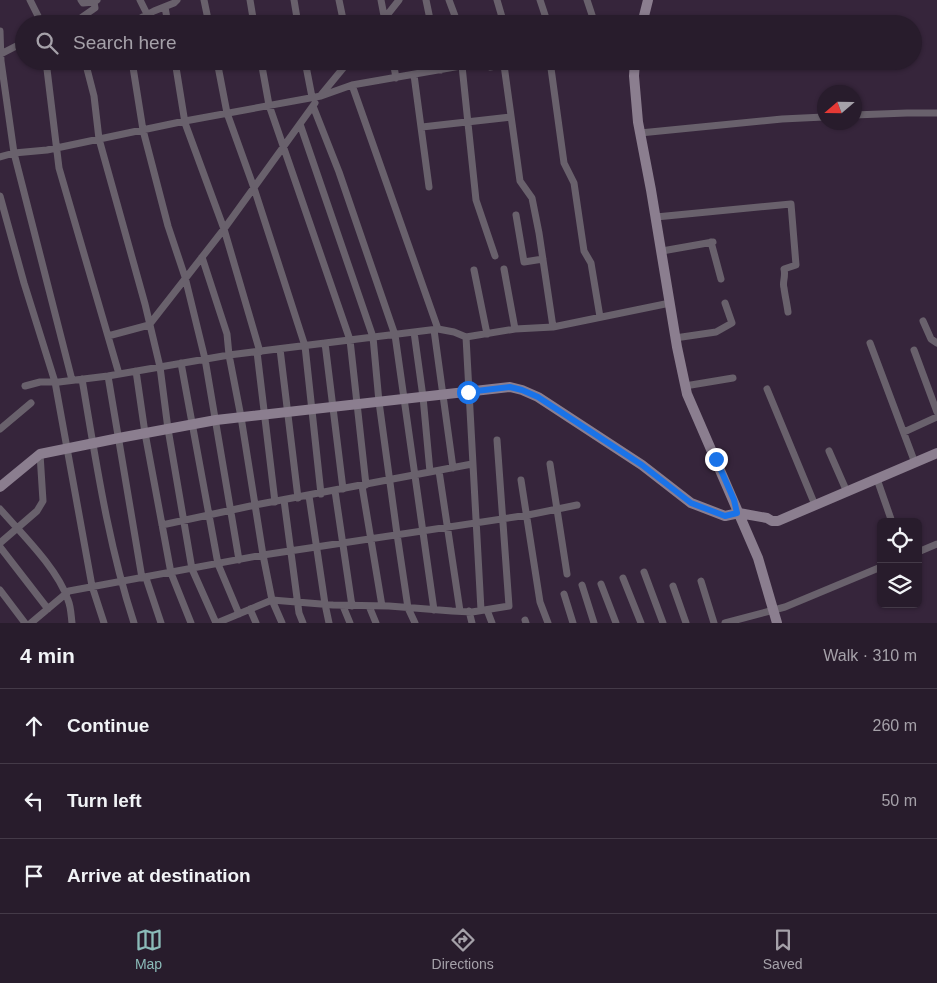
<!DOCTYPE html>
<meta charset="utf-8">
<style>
:root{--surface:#281c2c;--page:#342938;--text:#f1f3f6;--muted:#a5a1a9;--line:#443a48;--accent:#8bbbb9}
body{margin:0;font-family:Helvetica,sans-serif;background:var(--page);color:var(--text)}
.controls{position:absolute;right:15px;bottom:15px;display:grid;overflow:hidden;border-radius:8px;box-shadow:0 1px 4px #0004}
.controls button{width:45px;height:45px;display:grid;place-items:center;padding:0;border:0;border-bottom:1px solid var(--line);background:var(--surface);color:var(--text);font:25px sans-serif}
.compass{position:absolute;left:817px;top:85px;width:45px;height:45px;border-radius:50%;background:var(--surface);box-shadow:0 1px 4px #0004;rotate:250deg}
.stop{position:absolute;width:15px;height:15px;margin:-11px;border:4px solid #1a73e8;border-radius:50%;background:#fff}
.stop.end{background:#1a73e8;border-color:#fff;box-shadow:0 1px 5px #0008}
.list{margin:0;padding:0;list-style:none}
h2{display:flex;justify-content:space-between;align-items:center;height:65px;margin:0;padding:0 20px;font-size:21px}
h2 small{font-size:16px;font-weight:400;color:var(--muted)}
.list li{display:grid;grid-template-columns:32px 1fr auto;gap:15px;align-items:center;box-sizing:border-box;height:75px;padding:0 20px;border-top:1px solid var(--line)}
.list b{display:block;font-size:19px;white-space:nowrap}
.list em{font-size:16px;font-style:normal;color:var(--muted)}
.icon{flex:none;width:28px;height:28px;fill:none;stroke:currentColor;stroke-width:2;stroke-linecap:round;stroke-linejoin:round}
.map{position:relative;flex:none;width:937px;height:623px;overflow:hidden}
.search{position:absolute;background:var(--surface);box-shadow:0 1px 4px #0004;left:15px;right:15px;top:15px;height:55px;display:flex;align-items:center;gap:12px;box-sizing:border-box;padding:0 18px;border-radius:28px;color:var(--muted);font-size:19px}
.sheet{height:290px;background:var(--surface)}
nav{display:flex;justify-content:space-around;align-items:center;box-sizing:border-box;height:70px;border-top:1px solid var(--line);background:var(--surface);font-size:14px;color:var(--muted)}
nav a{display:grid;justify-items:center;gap:2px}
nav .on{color:var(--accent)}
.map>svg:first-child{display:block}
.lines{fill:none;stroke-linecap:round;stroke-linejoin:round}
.street{stroke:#69616c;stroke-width:7}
.secondary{stroke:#8b7e8f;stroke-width:10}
.route{stroke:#1a73e8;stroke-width:6}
</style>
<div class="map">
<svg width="937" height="623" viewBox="0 0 937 623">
<rect width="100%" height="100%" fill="#36253b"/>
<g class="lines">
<!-- street -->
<path class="street" d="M30 0 42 24
M81 0 83 3 94 2
M140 0 147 14
M204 0 209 24
M250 0 254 24
M294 0 298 24
M339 0 344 24
M381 0 385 21
M426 0 431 24
M449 0 458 24
M497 0 504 24
M540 0 548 24
M587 0 595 24
M165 7 168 24
M70 24 75 22 95 8 94 2 97 0
M129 24 154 11 174 3 177 0
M380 24 399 0
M0 31 1 61 14 153 72 380
M1 54 24 42
M46 61 59 168 119 374
M85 61 94 96 99 139 145 304 160 367 168 429 192 569 216 623
M132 61 143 130 168 226 185 277 205 359 239 560
M175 61 185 123 224 229 260 352
M217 61 227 113 254 188 305 346 321 494
M261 61 269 105 350 340 366 485
M305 61 312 97
M393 61 396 78
M439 61 441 70
M550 61 564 163 574 183 584 251 591 263 600 317
M504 65 520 181 532 198 539 233 553 327
M462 66 476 200 495 256
M414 75 429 187
M352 85 438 329
M321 95 349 61
M313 106 339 172 395 335 434 610
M854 115 907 113H937
M300 124 373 337 379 402 397 534 408 608 415 623
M422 127 511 117
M640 133 782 119 824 117
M0 157 14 153 47 150 185 121 321 96 352 85 472 64H481L490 67 527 61
M0 196 24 283 55 382 92 586 104 623
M516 215 524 262 543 259
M656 217 791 204 796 265 784 269C786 277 782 282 784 288 785 296 787 304 788 312
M711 242 721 279
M662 251 713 242
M202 257 227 334 229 355 241 417 263 555 272 600 282 623
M504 269 515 329
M474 270 487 334
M923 321 931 339 937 343
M434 330 453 468
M414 332 423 397 430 472
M108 336 149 325 224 229 315 103
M466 337 481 610
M675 338 716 332 732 323 725 303
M325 343 343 489
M870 343 915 463
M280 349 298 498
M914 350 937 412
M257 352 275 502
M181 363 218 564 239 614
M136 371 145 433 171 573 191 623
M108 376 142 578
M82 379C96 461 108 544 134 623
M25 386 40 382H59L108 376 229 355 438 329 454 332 466 337 515 329 553 327 670 303
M685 386 733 378
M767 389 815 505
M0 429 31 403
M904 432 937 417
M829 451 847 492
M550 464 567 574
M439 471 460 611
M877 479 892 522
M521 480 540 602 548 623
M362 486 382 606
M335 491 352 606
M309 496 325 604 329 623
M284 500 299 613 303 623
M0 509C21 533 58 569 68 600 71 607 71 615 72 623
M162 525 255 505 472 464
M0 543 37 511 43 501 40 454
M0 547 48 609
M918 552 937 544
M644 572 663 623
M146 578 161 623
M623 578 641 623
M701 581 714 623
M601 584 616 623
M582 585 594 623
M673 586 686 623
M0 590 25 623
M564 594 573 623
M343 606 350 623
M369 606 376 623
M250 609 256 623
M487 610 492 623
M469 611 472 623
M525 620 526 623
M31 623 69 591 263 555 528 515 577 505
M217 623 272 600 333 605 389 606 452 611 472 612 509 606 497 440
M725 623 785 607 881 567"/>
<!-- secondary -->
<path class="secondary" d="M642 24 648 0
M635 61 634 76 638 122 651 190 677 347 687 394 758 558 777 623
M0 487 40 454 119 438 216 420 510 387 522 390 538 397 642 465 691 503 725 516 739 513 767 518 772 521H778L937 453"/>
</g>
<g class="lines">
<!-- route -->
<path class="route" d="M468 392 510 387 522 390 538 397 642 465 691 503 725 516 737 513 734 500 716 459"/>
</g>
</svg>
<div class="controls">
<button><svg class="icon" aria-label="locate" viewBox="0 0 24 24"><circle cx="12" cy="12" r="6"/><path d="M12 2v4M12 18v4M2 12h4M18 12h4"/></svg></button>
<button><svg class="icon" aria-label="layers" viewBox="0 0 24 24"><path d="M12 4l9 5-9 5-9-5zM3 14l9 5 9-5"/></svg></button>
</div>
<svg class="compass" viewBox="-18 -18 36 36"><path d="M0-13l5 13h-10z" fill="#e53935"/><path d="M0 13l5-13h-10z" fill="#a5a1a9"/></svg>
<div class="stop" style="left:468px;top:392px"></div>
<div class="stop end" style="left:716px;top:459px"></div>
<div class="search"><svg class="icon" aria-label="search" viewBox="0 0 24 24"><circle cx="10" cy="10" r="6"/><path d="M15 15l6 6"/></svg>Search here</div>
</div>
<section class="sheet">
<h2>4 min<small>Walk · 310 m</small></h2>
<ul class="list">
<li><svg class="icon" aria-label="ahead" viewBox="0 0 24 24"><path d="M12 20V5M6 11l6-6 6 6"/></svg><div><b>Continue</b></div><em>260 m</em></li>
<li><svg class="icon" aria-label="left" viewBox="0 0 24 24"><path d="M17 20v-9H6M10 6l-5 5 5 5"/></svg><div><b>Turn left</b></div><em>50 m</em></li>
<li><svg class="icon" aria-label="arrive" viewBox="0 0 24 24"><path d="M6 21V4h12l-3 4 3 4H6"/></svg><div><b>Arrive at destination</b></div></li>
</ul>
</section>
<nav>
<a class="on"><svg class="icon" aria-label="map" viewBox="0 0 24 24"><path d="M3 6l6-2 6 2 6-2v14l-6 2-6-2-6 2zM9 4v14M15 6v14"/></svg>Map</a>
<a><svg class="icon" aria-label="directions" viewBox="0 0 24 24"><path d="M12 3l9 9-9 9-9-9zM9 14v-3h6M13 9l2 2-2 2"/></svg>Directions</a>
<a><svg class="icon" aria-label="saved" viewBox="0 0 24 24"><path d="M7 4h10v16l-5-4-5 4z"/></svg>Saved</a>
</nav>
